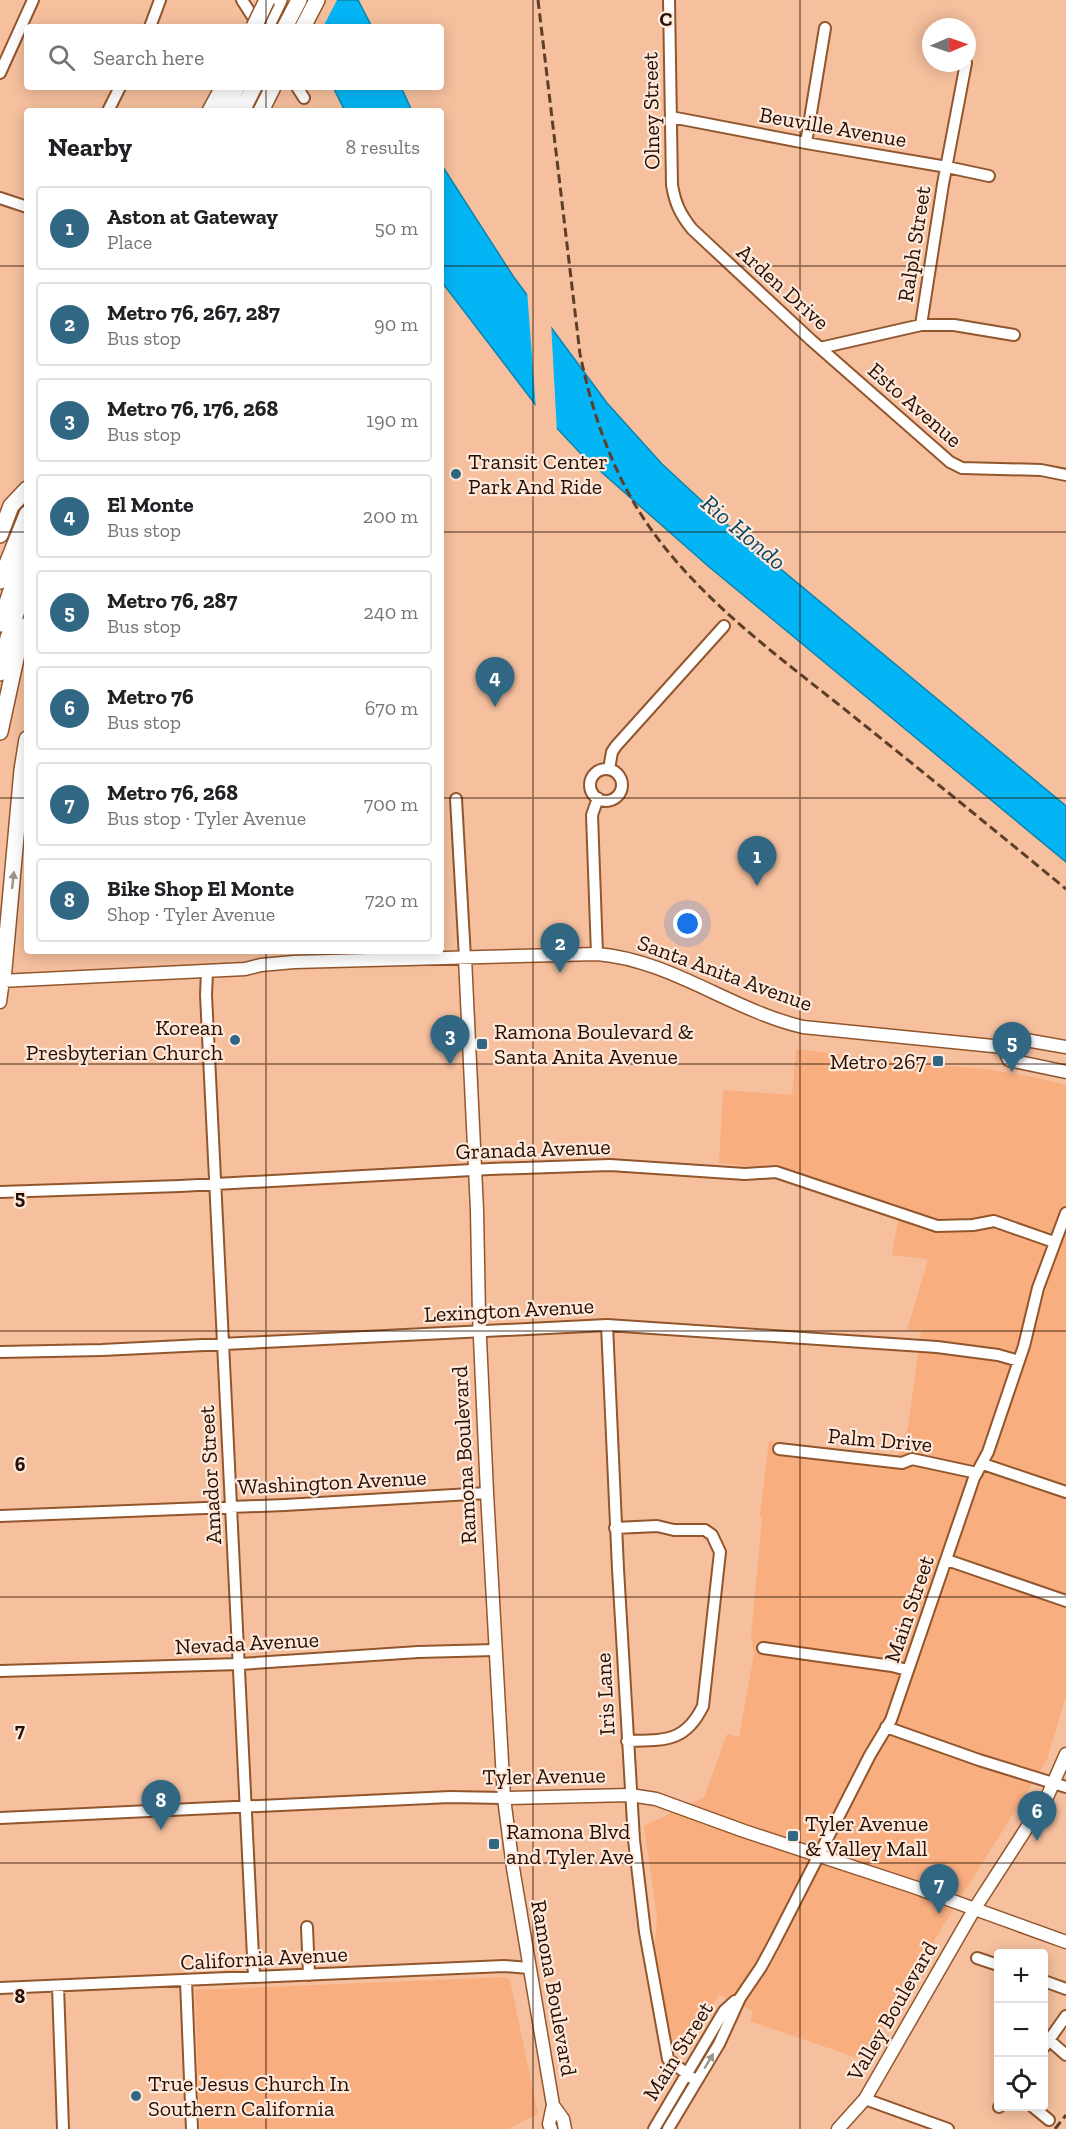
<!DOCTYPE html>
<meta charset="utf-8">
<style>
:root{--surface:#fff;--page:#f6f6f6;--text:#202124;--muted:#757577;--line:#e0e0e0;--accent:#316782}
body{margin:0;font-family:"Zilla Slab",serif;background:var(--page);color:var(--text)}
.controls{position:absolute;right:18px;bottom:18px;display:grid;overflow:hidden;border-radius:6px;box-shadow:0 3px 15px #0003}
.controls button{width:54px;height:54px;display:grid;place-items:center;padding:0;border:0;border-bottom:2px solid var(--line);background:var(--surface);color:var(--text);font:30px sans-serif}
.compass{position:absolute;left:922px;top:18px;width:54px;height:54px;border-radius:50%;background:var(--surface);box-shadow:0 3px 15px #0003;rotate:88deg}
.you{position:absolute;left:688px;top:924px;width:21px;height:21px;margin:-15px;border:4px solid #fff;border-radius:50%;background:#1a73e8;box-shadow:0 0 0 9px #1a73e833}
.badge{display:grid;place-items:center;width:39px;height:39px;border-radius:50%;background:var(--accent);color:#fff;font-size:20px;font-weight:700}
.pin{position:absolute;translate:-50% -50px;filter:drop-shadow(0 2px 3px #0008)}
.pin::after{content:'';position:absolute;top:32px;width:21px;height:18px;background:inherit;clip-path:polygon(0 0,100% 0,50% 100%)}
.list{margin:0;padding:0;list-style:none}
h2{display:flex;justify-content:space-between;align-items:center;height:78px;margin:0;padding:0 24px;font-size:26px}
h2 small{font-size:20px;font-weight:400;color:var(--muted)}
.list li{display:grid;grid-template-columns:39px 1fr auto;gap:18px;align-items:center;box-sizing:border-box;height:84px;margin:0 12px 12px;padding:0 12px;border:2px solid var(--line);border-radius:6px}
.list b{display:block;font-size:22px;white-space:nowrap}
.list p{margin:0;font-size:20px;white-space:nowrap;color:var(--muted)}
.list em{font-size:20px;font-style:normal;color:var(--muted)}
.icon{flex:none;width:33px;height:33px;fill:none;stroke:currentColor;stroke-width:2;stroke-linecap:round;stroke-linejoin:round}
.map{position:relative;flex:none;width:1066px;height:2129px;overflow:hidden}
.search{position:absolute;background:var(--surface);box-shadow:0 3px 15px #0003;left:24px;top:24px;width:420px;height:66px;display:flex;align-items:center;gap:15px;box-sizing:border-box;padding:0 21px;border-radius:6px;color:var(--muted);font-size:22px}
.panel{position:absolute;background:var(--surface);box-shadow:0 3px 15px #0003;left:24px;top:108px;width:420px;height:846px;border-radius:6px}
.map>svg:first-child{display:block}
.built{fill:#f8ae7f}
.water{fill:#04b5f5;stroke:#0e84ac;stroke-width:1.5}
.pier{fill:#f6c09e}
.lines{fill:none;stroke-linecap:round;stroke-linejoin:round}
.minor-casing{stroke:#92562d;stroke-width:14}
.major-casing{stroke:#92562d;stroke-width:15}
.highway-casing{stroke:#92562d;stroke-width:18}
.minor{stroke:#fff;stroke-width:10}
.major{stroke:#fff;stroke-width:12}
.highway{stroke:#fff;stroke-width:15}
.rail{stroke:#5d3e2a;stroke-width:3;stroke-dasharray:9 4.5;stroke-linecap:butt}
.highway-bridge-casing{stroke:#92562d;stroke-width:18;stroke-linecap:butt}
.highway-bridge{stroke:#fff;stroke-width:15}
.oneway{fill:#9e938d}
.grid{fill:none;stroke:#271001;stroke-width:1.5;stroke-opacity:0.55}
.poi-dot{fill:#316782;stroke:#fee9dc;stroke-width:2}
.labels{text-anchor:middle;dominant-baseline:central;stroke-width:4.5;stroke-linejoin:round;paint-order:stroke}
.street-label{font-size:22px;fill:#271001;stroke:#fee9dc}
.poi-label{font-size:22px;fill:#271001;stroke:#fee9dc;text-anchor:start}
.water-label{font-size:24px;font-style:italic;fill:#0f4963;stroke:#fee9dc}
.grid-label{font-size:20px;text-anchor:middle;font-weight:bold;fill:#271001;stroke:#fee9dc;stroke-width:4.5;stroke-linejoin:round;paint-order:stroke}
</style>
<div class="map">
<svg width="1066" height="2129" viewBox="0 0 1066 2129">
<rect width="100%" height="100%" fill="#f6c09e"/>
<!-- built -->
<path class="built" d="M796 1049 914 1063 985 1069 1038 1078 1066 1085V1696L1047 1760 946 1921 863 2060 750 2021 753 2011 719 1995 684 2056 673 2051 654 1955 657 1917 644 1826 704 1797 727 1734 739 1737 754 1654 751 1635 762 1520 760 1515 769 1441 898 1456 908 1427 921 1332 907 1330 928 1259 892 1255 900 1210 783 1170 719 1163 723 1090 792 1095Z
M506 1977 510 1980 538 2114 508 2129H200L195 1990Z"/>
<!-- water -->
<path class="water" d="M289 0H358L372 27H303Z
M333 87H401L412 111H345Z
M441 164 513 276 607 403 662 464 730 527 1066 806V862L708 566 582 455 538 408 441 281Z"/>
<!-- pier -->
<path class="pier" d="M286 0H337L323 27H300Z
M527 290 551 322 557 433 536 410Z"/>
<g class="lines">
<!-- minor casing -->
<g class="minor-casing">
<path id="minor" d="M242 0 258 25
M669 0 672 185C675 203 680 214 692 229L811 340 950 462 962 468 1041 470 1066 475
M150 27 160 0
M0 73 33 0
M297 87 304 98
M108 111 120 87
M671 117 806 143 947 167 989 176
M806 143 825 28
M0 198 27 207
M921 325 943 184 966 63
M820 348 921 325H954L1014 335
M609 769 612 752 616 746 724 626
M590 785a16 16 0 1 1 32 0a16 16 0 1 1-32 0Z
M456 799 465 958
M597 954 592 815 598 798
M207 971 206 995 254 1977
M0 1192 180 1186 490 1169 610 1165 745 1174 776 1172 937 1226 973 1225 994 1221 1054 1242
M607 1325 618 1569 634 1840 645 1932 668 2059 696 2081
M0 1352 102 1350 607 1325 937 1347 998 1355 1019 1361
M779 1449 902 1463 912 1459 977 1473
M983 1464 1066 1492
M0 1516 285 1505 487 1493
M615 1528 657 1526 674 1530H705L712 1535 720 1552 703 1706C685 1743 664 1740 627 1741
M947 1560 1066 1601
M763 1648 892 1666 907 1670
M0 1671 240 1664 418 1652 495 1650
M886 1727 979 1760 1066 1787
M0 1818 450 1797 504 1798
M307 1927 309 1975
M977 1958 998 1965
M186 1981 192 2129
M1044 1981 1066 1989
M58 1986 63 2129
M0 1988 504 1966 529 1968
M1049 2040 1066 2055
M1044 2047 1066 2016
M865 2099 948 2129
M1032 2106 1049 2120
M999 2107 1000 2106
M654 2129 724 2011 735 2001
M668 2129 719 2044 740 1998 761 1967 774 1943 870 1755 891 1720 974 1478 988 1452 1024 1346 1038 1288 1066 1213"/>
</g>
<!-- major casing -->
<g class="major-casing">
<path id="major" d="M465 958 477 1210 479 1316 487 1493 504 1798 513 1868 553 2105 549 2124 551 2129
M0 981 245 969 261 965 294 962 597 954C671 960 731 1010 803 1027L1003 1047 1012 1040 1020 1039 1066 1047
M0 1002 3 980
M1003 1047 1009 1060 1066 1072
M504 1798 630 1795 656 1799 744 1831 914 1887 1066 1942
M553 2105 563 2119 565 2129
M838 2129 865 2099 975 1908 1048 1795 1066 1754"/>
</g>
<!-- highway casing -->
<g class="highway-casing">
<path id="highway" d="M266 27 279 0
M285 27 299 0
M303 27 317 0
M210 111 223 87
M226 111 237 87
M242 111 254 87
M261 111 273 87
M0 535 11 506 27 489
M0 581 27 514
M0 624 27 542
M0 673 8 638 27 580
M0 732 17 654 27 625
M3 980 22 770 27 739"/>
</g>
<!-- minor -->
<use href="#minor" class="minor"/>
<!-- major -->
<use href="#major" class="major"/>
<!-- highway -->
<use href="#highway" class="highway"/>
<!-- rail -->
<path class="rail" d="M538 0 580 354C591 407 607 456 634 503 687 593 779 656 858 720 928 776 997 832 1066 889
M1055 2129 1066 2115"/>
<!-- highway-bridge casing -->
<g class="highway-bridge-casing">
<path id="highway-bridge" d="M254 27 267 0"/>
</g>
<!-- highway-bridge -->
<use href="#highway-bridge" class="highway-bridge"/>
</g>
<!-- one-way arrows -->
<defs><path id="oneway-solid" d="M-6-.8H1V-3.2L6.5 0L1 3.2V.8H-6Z" transform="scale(1.5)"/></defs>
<g class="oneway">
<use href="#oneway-solid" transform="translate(13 880) rotate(-84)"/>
<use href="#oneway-solid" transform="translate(709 2061) rotate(-59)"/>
</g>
<!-- grid -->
<path class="grid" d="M266 0V27M533 0V2129M800 0V2129M266 87V111M0 266H27M441 266H1066M0 532H27M441 532H1066M0 798H27M441 798H1066M266 951V2129M0 1064H1066M0 1331H1066M0 1597H1066M0 1863H1066"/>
<!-- markers -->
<g class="poi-dot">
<circle cx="456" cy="474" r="6"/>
<circle cx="235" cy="1040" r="6"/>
<rect x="476" y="1038" width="12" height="12" rx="3"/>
<rect x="932" y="1055" width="12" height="12" rx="3"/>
<rect x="787" y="1830" width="12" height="12" rx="3"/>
<rect x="488" y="1838" width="12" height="12" rx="3"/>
<circle cx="136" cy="2096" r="6"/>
</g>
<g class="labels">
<!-- street labels -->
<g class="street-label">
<text transform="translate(651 111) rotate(-91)">Olney Street</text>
<text transform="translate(833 127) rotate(10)">Beuville Avenue</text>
<text transform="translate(914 244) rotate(-81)">Ralph Street</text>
<text transform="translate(783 287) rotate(42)">Arden Drive</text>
<text transform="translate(915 405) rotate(41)">Esto Avenue</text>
<text transform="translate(725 973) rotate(20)">Santa Anita Avenue</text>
<text transform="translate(533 1149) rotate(-2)">Granada Avenue</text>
<text transform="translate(509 1310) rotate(-3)">Lexington Avenue</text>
<text transform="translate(880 1440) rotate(5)">Palm Drive</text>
<text transform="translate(464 1455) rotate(-93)">Ramona Boulevard</text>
<text transform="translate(210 1475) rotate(-93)">Amador Street</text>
<text transform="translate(332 1482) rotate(-3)">Washington Avenue</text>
<text transform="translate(909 1609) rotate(-71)">Main Street</text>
<text transform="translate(247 1643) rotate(-3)">Nevada Avenue</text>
<text transform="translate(605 1694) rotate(-93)">Iris Lane</text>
<text transform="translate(544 1776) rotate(-1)">Tyler Avenue</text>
<text transform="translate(264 1958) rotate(-3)">California Avenue</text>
<text transform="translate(554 1988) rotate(80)">Ramona Boulevard</text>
<text transform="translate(892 2011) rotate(-60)">Valley Boulevard</text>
<text transform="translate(678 2051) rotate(-58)">Main Street</text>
</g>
<!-- poi labels -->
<g class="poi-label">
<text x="468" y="461">Transit Center<tspan x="468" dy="25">Park And Ride</tspan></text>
<text x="223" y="1027" text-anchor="end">Korean<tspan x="223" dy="25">Presbyterian Church</tspan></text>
<text x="494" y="1031">Ramona Boulevard &amp;<tspan x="494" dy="25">Santa Anita Avenue</tspan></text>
<text x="926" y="1061" text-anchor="end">Metro 267</text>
<text x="805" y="1823">Tyler Avenue<tspan x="805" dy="25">&amp; Valley Mall</tspan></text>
<text x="506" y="1831">Ramona Blvd<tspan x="506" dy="25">and Tyler Ave</tspan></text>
<text x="148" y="2083">True Jesus Church In<tspan x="148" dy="25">Southern California</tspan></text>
</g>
<!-- water labels -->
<g class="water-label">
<text transform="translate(744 532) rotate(40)">Rio Hondo</text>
</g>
</g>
<g class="grid-label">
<text x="666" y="26">C</text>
<text x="20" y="1204">5</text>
<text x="20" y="1471">6</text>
<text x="20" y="1737">7</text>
<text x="20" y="2003">8</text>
</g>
</svg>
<div class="controls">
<button>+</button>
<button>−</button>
<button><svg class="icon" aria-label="locate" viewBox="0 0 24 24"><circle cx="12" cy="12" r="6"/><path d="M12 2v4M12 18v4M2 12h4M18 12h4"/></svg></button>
</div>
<svg class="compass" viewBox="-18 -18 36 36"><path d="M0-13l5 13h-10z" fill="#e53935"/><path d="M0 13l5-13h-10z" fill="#757577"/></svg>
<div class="you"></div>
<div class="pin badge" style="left:757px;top:886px">1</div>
<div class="pin badge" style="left:560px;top:973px">2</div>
<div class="pin badge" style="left:450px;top:1065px">3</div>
<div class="pin badge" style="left:495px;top:707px">4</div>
<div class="pin badge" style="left:1012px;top:1072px">5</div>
<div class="pin badge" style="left:1037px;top:1841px">6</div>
<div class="pin badge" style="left:939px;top:1914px">7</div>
<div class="pin badge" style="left:161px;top:1830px">8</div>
<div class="search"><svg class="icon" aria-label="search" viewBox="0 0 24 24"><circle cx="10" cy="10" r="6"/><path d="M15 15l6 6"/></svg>Search here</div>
<section class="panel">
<h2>Nearby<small>8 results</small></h2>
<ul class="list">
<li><span class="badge">1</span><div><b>Aston at Gateway</b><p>Place</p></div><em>50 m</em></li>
<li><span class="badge">2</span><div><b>Metro 76, 267, 287</b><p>Bus stop</p></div><em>90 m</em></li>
<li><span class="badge">3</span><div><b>Metro 76, 176, 268</b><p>Bus stop</p></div><em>190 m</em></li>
<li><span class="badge">4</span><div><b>El Monte</b><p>Bus stop</p></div><em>200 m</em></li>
<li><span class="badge">5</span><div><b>Metro 76, 287</b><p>Bus stop</p></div><em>240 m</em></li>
<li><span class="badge">6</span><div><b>Metro 76</b><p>Bus stop</p></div><em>670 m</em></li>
<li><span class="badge">7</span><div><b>Metro 76, 268</b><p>Bus stop · Tyler Avenue</p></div><em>700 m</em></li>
<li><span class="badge">8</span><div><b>Bike Shop El Monte</b><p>Shop · Tyler Avenue</p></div><em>720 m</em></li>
</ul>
</section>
</div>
